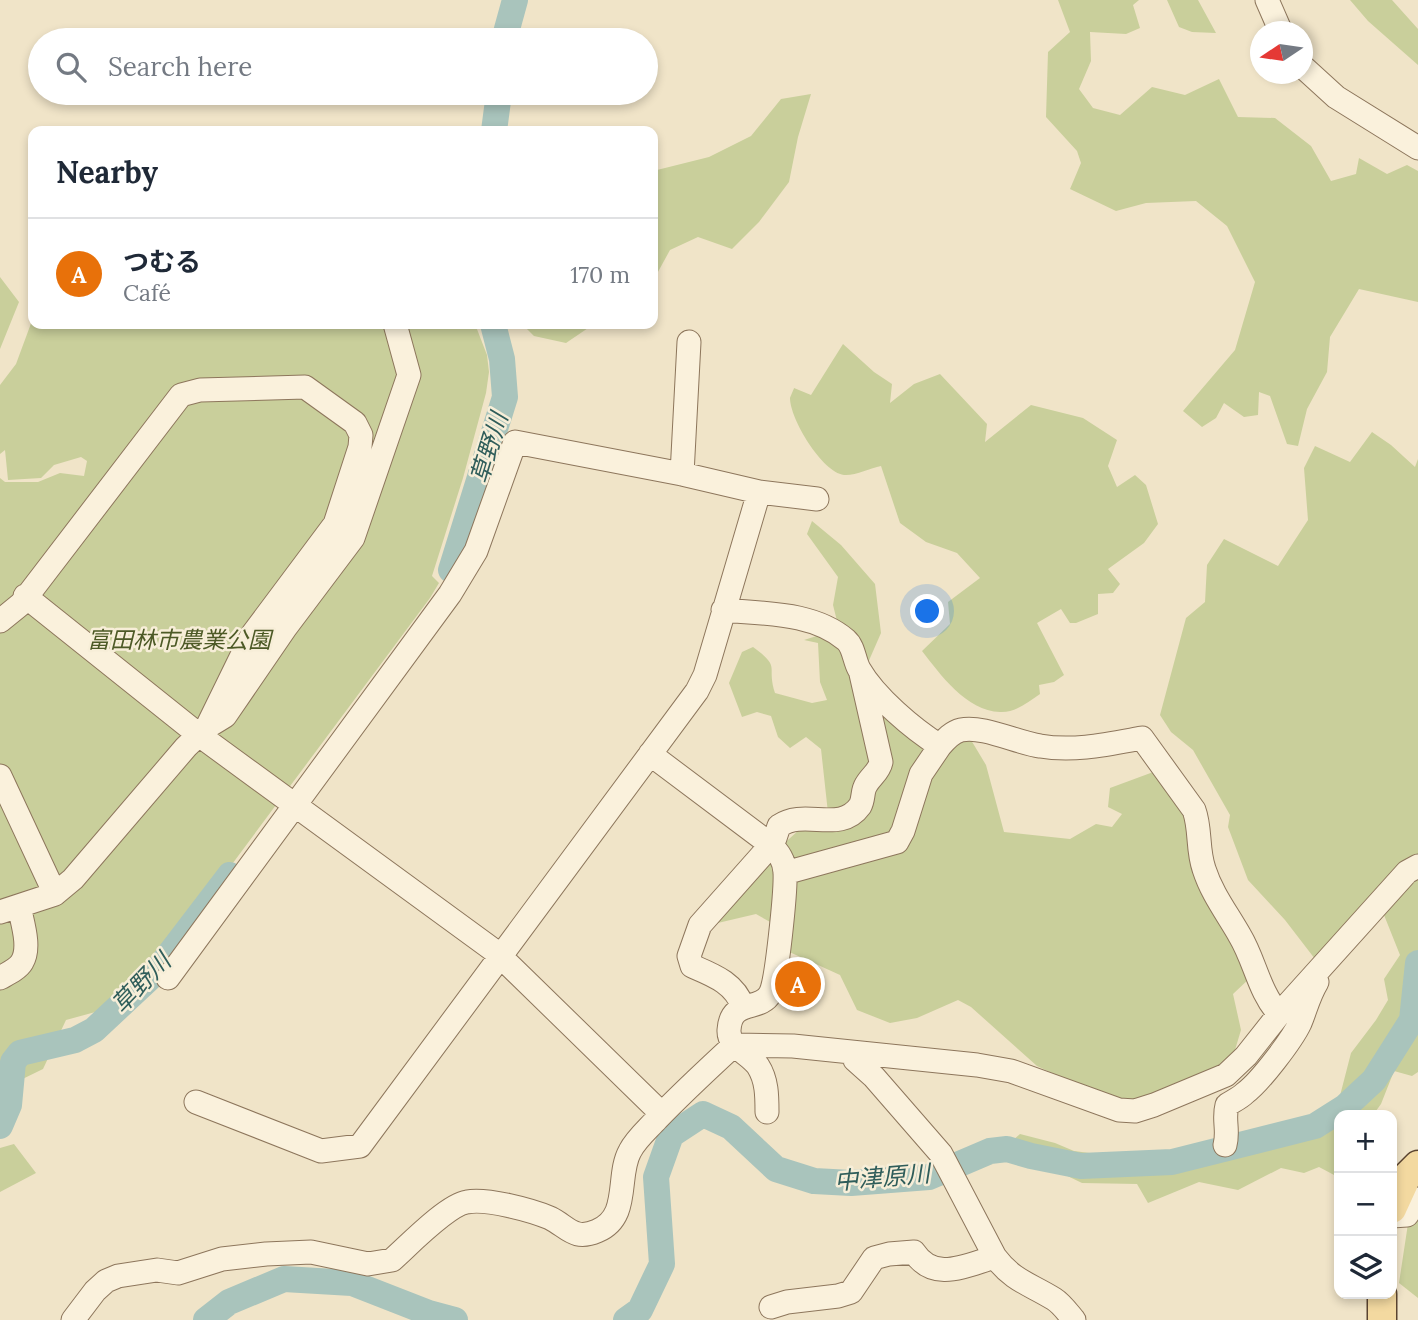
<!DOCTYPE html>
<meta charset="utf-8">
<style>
:root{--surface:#fff;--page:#f2f2f3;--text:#1f2937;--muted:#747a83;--line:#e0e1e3;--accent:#0f766e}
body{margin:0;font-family:Lora,"Noto Sans JP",serif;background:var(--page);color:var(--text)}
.controls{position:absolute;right:21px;bottom:21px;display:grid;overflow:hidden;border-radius:14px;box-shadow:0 4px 10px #0003}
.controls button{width:63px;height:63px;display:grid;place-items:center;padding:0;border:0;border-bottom:2px solid var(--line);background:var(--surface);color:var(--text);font:35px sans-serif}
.compass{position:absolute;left:1250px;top:21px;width:63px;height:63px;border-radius:50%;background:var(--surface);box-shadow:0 4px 10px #0003;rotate:257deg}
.you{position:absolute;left:928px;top:612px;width:24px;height:24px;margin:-18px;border:5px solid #fff;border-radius:50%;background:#1a73e8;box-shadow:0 0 0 10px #1a73e833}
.badge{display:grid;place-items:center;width:46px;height:46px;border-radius:50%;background:var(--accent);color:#fff;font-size:23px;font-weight:700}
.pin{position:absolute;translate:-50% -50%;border:4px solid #fff;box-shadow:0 2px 7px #0006}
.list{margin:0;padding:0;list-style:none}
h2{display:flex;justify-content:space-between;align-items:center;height:91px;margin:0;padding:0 28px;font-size:30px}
h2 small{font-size:23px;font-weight:400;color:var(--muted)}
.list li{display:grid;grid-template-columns:46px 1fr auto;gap:21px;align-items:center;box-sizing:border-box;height:112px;padding:0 28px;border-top:2px solid var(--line)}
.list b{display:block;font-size:26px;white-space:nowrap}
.list p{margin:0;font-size:23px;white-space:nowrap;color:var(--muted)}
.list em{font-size:23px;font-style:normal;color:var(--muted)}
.icon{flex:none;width:38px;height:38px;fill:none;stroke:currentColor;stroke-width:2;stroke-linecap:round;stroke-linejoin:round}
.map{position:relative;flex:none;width:1418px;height:1320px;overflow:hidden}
.search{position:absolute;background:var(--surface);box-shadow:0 4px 10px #0003;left:28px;top:28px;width:630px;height:77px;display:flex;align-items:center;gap:18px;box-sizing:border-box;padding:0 24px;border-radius:38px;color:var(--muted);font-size:26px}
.panel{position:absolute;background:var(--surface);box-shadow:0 4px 10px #0003;left:28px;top:126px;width:630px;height:203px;border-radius:14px}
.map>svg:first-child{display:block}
.green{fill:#c9cf9b}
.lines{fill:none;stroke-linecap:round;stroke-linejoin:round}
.river{stroke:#a9c4bc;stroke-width:26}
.minor-casing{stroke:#8d765c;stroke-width:25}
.major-casing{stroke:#5b4430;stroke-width:31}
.minor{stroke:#faf1dc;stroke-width:23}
.major{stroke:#f3d9a0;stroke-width:28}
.labels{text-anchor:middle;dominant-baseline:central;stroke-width:5;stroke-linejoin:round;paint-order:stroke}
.park-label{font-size:23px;font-style:italic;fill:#4d5a26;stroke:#f7eed8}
.water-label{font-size:24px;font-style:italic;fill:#2f5d5a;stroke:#f7eed8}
</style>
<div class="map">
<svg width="1418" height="1320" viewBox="0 0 1418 1320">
<rect width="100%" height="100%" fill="#f0e4c8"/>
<!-- green -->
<path class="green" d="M1058 0H1139L1133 5 1140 28 1126 34 1090 32 1091 61 1079 89 1093 108 1120 115 1152 87 1185 95 1219 79 1238 117 1275 118 1311 146 1331 181 1356 174 1359 158 1387 174 1407 165 1418 171V302L1359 289 1330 337 1327 372 1307 409 1298 446 1287 444 1270 396 1259 392 1258 415 1244 417 1224 403 1216 418 1202 427 1183 411 1235 350 1255 282 1227 226 1196 201 1146 203 1116 211 1070 189 1081 163 1077 151 1046 117 1048 52 1070 32Z
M1167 0H1198L1216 33 1192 32 1179 27Z
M1350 0H1392L1418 29V65L1368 21Z
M811 94 798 137 789 182 759 222 732 249 698 237 670 250 653 281V171L709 157 751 136 781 99Z
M0 277 19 302 0 349Z
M33 318V324H475L487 355 489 372 486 393 463 478 432 576 439 583 430 598 154 969 110 1008 66 1020 43 1069 0 1090V478L5 482H38L60 473 84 476 87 461 81 457 54 465 41 478 8 480 5 450 0 454V385L16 364Z
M522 324H594L566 343 534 336Z
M843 344 874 372 892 384 890 403 914 384 940 374 987 424 985 442 1031 405 1083 418 1117 440 1108 466 1117 487 1135 475 1146 485 1158 524 1144 543 1108 569 1120 584 1113 593 1098 594V614L1076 623H1070L1061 609 1037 623 1064 675 1054 682 1039 685 1040 694C1028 702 1015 713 1000 712 966 711 940 674 922 651L950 624 948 602 980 578 957 553 926 542 900 523 881 466C870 468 855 476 844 475 822 472 790 419 790 398 790 397 794 389 794 388L811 395Z
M1372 432 1391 445 1415 467 1418 459V1072L1412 1076 1394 1071 1381 1104 1373 1115H1339V1174L1336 1176 1319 1167 1304 1173 1281 1168 1238 1190 1199 1182 1148 1203 1137 1184 1082 1183 1051 1168 1031 1165 1012 1141 1020 1134 1055 1143 1074 1151 1128 1158 1187 1151 1255 1134 1297 1141 1334 1119 1351 1053 1376 1020 1388 1000 1384 979 1400 955 1384 915 1341 934 1315 959 1285 920 1248 880 1228 827 1230 815 1193 750 1171 732 1160 715 1186 618 1205 602 1207 565 1224 539 1278 566 1308 520 1304 468 1315 446 1350 462Z
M812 521 841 545 875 584 881 633 860 681 927 749 958 737 971 740 986 765 1004 832 1070 839 1096 824 1112 827 1122 814 1108 807 1110 788 1156 771 1191 813 1251 977 1233 994 1241 1030 1235 1050 1222 1070 1132 1103 1098 1095 1037 1066 971 1007 958 1000 917 1018 890 1023 857 1010 840 975 785 950 772 923 756 914 705 926 750 874 799 830 829 822 821 749 806 737 790 748 778 737 771 716 757 712 742 717 729 683 742 652 753 647C782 668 766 665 775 693L812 703 827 700 820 682 818 643 804 640 839 629 833 605 838 577 807 534Z
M14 1144 36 1173 0 1192V1148Z
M1418 1208V1298L1399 1283 1409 1217Z"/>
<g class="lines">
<!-- river -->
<path class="river" d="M504 40 515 0
M494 131 499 93
M451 570 505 397 502 359 493 324
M0 1126 9 1105 13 1062 20 1053 75 1040 94 1030 156 972 230 875
M206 1320 229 1302 284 1279 352 1283 429 1313 455 1320
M626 1320 640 1310 662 1264 656 1177 671 1135 703 1114 731 1127 776 1169 814 1181 851 1183 929 1177 990 1151 1007 1149 1031 1156 1081 1166 1172 1162 1315 1126 1345 1107 1374 1080 1412 1020 1418 963"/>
<!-- minor casing -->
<g class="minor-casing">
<path id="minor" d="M1267 0 1281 32
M1302 66 1336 97 1418 148
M682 474 689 342
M25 596 199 735 496 952 662 1114
M723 610C765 614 813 612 846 640 854 647 854 660 859 669 875 697 913 729 940 746 946 739 952 732 961 730 982 725 1018 743 1040 746 1074 752 1109 744 1142 738L1194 810C1201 829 1197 849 1204 869 1212 894 1227 913 1240 936 1255 961 1259 992 1279 1014
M0 621 21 604 181 395 200 390 305 387 355 423 361 435 360 447 335 524 252 635 207 727
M650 754 771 845C779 853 784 860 785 872 786 889 777 982 770 994 760 1012 731 998 729 1030 728 1047 749 1053 758 1066 767 1080 767 1096 767 1112
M0 776 55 894
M785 873 897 842 903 831 921 774 940 746
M0 912 55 894 73 879 186 747 207 727 225 716 286 627 353 538 409 375 395 324
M0 978C7 974 18 969 22 962 31 947 22 922 19 906
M168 978 450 594 476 551 515 442 682 474 759 492 817 499
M743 1007C735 983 713 975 692 966L689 956 700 925 771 845 775 838 779 826C805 808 840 834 860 806 864 799 862 791 866 785 871 776 879 772 881 762L861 674
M855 1053V1060L874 1077 941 1154 995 1257C1013 1281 1030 1284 1054 1299 1062 1304 1068 1313 1074 1320
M196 1102 321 1151 360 1146 697 691 705 675 759 492
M1225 1145C1229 1130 1223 1120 1227 1105 1233 1101 1240 1098 1245 1093 1260 1082 1292 1040 1300 1023 1306 1009 1308 997 1317 982
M1392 1216 1407 1215 1418 1199
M771 1307 787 1302 838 1296 851 1292 874 1258 889 1254 914 1252C934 1283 966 1265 995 1257
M73 1320 95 1291 106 1281 118 1276 157 1270 178 1273 222 1259 266 1254 311 1252 368 1264 392 1260C408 1246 447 1205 467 1202 486 1198 531 1210 550 1218 568 1227 574 1241 597 1231 631 1217 616 1176 630 1151 636 1139 648 1129 657 1119 682 1093 708 1069 734 1045L793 1046 977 1065 1011 1071 1119 1110 1135 1111 1154 1105 1226 1075 1246 1056 1280 1013 1407 872 1418 866"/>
</g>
<!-- major casing -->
<g class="major-casing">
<path id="major" d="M1392 1209 1407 1176 1418 1165
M1382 1294V1320"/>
</g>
<!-- minor -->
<use href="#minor" class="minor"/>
<!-- major -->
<use href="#major" class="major"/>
</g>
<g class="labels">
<!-- park labels -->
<g class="park-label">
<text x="179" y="639">富田林市農業公園</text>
</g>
<!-- water labels -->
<g class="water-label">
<text transform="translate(489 448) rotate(-73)">草野川</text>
<text transform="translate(141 983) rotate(-46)">草野川</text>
<text transform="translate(882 1177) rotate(-5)">中津原川</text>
</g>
</g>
</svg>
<div class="controls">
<button>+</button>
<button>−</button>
<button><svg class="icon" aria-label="layers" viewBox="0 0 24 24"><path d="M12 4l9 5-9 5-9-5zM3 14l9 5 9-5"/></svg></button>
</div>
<svg class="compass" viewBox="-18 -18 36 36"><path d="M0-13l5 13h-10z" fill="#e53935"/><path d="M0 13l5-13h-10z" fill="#747a83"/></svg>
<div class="you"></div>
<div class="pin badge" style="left:798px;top:984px;background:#e8710a">A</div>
<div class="search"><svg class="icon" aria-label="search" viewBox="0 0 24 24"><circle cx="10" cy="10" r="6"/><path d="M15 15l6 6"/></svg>Search here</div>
<section class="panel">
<h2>Nearby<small></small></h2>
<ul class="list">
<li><span class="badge" style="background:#e8710a">A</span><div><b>つむる</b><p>Café</p></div><em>170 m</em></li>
</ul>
</section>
</div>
